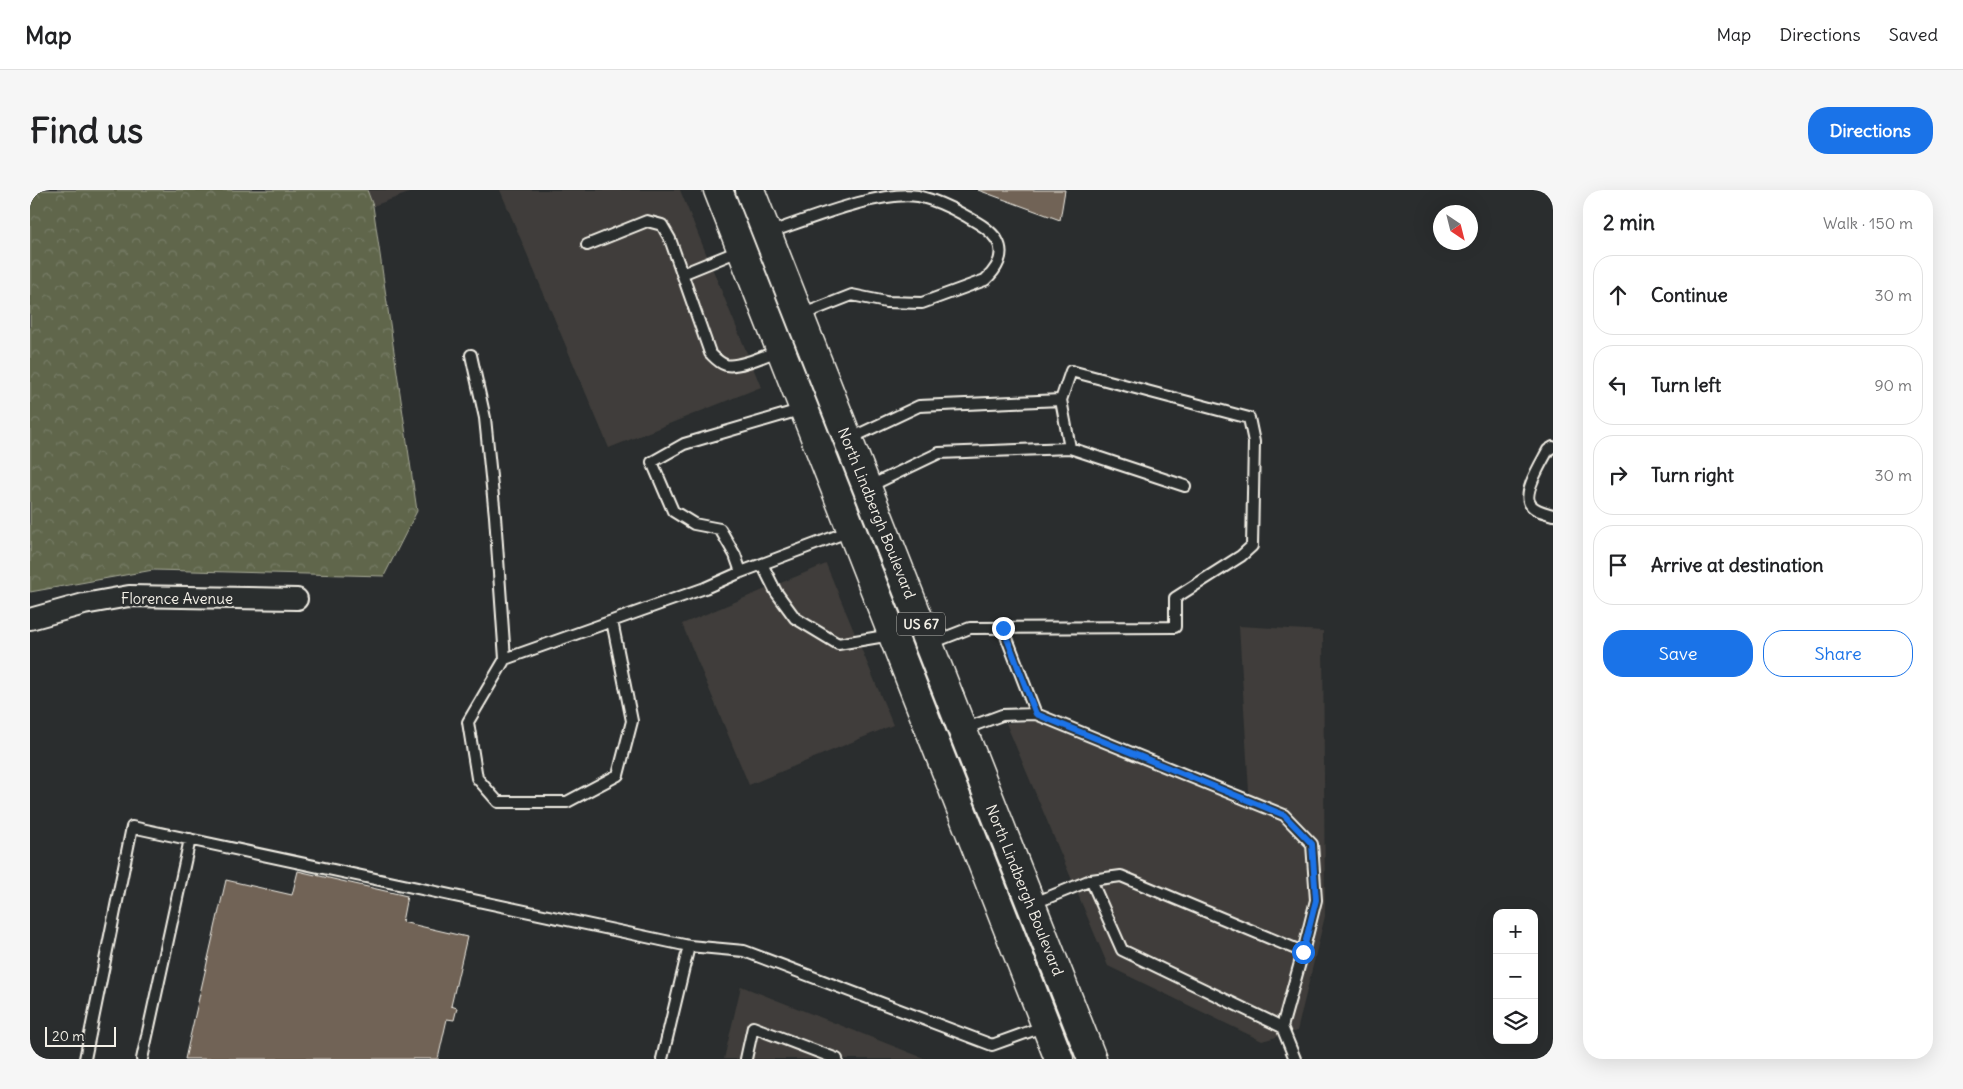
<!DOCTYPE html>
<meta charset="utf-8">
<style>
:root{--surface:#fff;--page:#f6f6f6;--text:#202124;--muted:#757577;--line:#e0e0e0;--accent:#1a73e8}
body{margin:0;font-family:Delius,sans-serif;background:var(--page);color:var(--text)}
.controls{position:absolute;right:15px;bottom:15px;display:grid;overflow:hidden;border-radius:10px;box-shadow:0 5px 20px #0002}
.controls button{width:45px;height:45px;display:grid;place-items:center;padding:0;border:0;border-bottom:1px solid var(--line);background:var(--surface);color:var(--text);font:25px sans-serif}
.compass{position:absolute;left:1403px;top:15px;width:45px;height:45px;border-radius:50%;background:var(--surface);box-shadow:0 5px 20px #0002;rotate:145deg}
.scale{position:absolute;left:15px;bottom:12px;width:71px;box-sizing:border-box;padding-left:5px;border:2px solid #f4f1e8;border-top:0;font-size:14px;line-height:18px;white-space:nowrap;color:#f4f1e8;-webkit-text-stroke:4px #2a2d2e;paint-order:stroke}
.stop{position:absolute;width:15px;height:15px;margin:-11px;border:4px solid #1a73e8;border-radius:50%;background:#fff}
.stop.end{background:#1a73e8;border-color:#fff;box-shadow:0 1px 5px #0008}
.list{margin:0;padding:0;list-style:none}
h2{display:flex;justify-content:space-between;align-items:center;height:65px;margin:0;padding:0 20px;font-size:21px}
h2 small{font-size:16px;font-weight:400;color:var(--muted)}
.list li{display:grid;grid-template-columns:32px 1fr auto;gap:15px;align-items:center;box-sizing:border-box;height:80px;margin:0 10px 10px;padding:0 10px;border:1px solid var(--line);border-radius:20px}
.list b{display:block;font-size:19px;white-space:nowrap}
.list em{font-size:16px;font-style:normal;color:var(--muted)}
.actions{display:flex;gap:10px;padding:15px 20px}
.actions a{flex:1;padding:11px 0;border:1px solid var(--accent);border-radius:20px;text-align:center;font-size:18px;color:var(--accent)}
.actions .main{background:var(--accent);color:#fff}
.icon{flex:none;width:28px;height:28px;fill:none;stroke:currentColor;stroke-width:2;stroke-linecap:round;stroke-linejoin:round}
.map{position:relative;flex:none;width:1523px;height:869px;overflow:hidden;border-radius:20px}
header{display:flex;align-items:center;gap:30px;box-sizing:border-box;height:70px;padding:0 25px;background:var(--surface);border-bottom:1px solid var(--line)}
header strong{font-size:24px}
nav{display:flex;gap:28px;margin-inline-start:auto;font-size:18px}
.intro{display:flex;align-items:center;justify-content:space-between;box-sizing:border-box;height:120px;padding:0 30px}
h1{margin:0;font-size:35px}
.button{padding:12px 22px;border-radius:20px;background:var(--accent);color:#fff;font-size:18px;font-weight:700}
main{display:flex;gap:30px;padding:0 30px}
aside{flex:1;background:var(--surface);border-radius:20px;box-shadow:0 5px 20px #0002}
.map>svg:first-child{display:block}
.built{fill:#3f3d3a}
.forest{fill:url(#forest-crowns);stroke:#aaac9a}
.building{fill:#716357;stroke:#f4f1e8}
.lines{fill:none;stroke-linecap:round;stroke-linejoin:round}
.lane-casing{stroke:#f4f1e8;stroke-width:14}
.street-casing{stroke:#f4f1e8;stroke-width:24}
.highway-casing{stroke:#f4f1e8;stroke-width:31}
.lane{stroke:#2a2d2e;stroke-width:10}
.street{stroke:#2a2d2e;stroke-width:20}
.highway{stroke:#2a2d2e;stroke-width:28}
.route{stroke:#1a73e8;stroke-width:6}
.labels{text-anchor:middle;dominant-baseline:central;stroke-width:5;stroke-linejoin:round;paint-order:stroke}
.shield{fill:#2a2d2e;stroke:#b7b6b0;stroke-width:1}
.shield-label{font-size:14px;font-weight:bold;fill:#f4f1e8}
.street-label{font-size:15px;fill:#f4f1e8;stroke:#2a2d2e}
</style>
<header>
<strong>Map</strong>
<nav><a>Map</a><a>Directions</a><a>Saved</a></nav>
</header>
<div class="intro"><h1>Find us</h1><a class="button">Directions</a></div>
<main>
<div class="map">
<svg width="1523" height="869" viewBox="0 0 1523 869">
<defs>
<pattern id="forest-crowns" width="20" height="18" patternUnits="userSpaceOnUse" patternTransform="scale(1.25)"><rect width="20" height="18" fill="#60664c"/><path d="M2 6a3 3 0 1 1 6 0M12 15a3 3 0 1 1 6 0" fill="none" stroke="#777c66"/></pattern>
</defs>
<rect width="100%" height="100%" fill="#2a2d2e"/>
<filter id="ink" filterUnits="userSpaceOnUse"><feTurbulence type="fractalNoise" baseFrequency=".02" numOctaves="2"/><feDisplacementMap in="SourceGraphic" scale="10" xChannelSelector="R" yChannelSelector="G"/><feConvolveMatrix kernelMatrix="1 2 1 2 8 2 1 2 1" color-interpolation-filters="sRGB"/></filter>
<g filter="url(#ink)">
<!-- built -->
<path class="built" d="M337 0H387L343 16Z
M470 0H650L731 197 579 258Z
M796 374 863 535 719 595 652 434Z
M1209 436 1293 441 1295 726 1267 841 1232 851 1078 776 976 533 1005 531 1220 618Z
M711 796 896 869H694Z"/>
<!-- forest -->
<path class="forest" d="M0 0H337L343 16 387 321 354 386 123 380 0 402Z"/>
<!-- building -->
<path class="building" d="M948 0H1035L1030 30Z
M268 681 377 706 372 732 437 747 421 816 427 818 424 830 417 829 408 869H155L196 690 262 705Z"/>
<g class="lines">
<!-- lane casing -->
<g class="lane-casing">
<path id="lane" d="M738 43C777 30 849 0 888 6 904 10 920 17 934 25 946 32 959 38 967 50 976 65 966 80 955 90L892 113 856 112 822 105 771 125
M557 55 617 31 632 35 640 49 680 163C685 168 689 173 696 175 709 178 736 165 750 160
M652 84 711 60
M441 165 455 228 465 326 475 469
M1031 210 1040 258
M819 249 889 216 1031 210 1041 181 1219 228 1224 252 1222 356 1211 366 1145 408V437L940 438 899 454
M1523 257 1518 260C1512 272 1491 304 1501 315 1505 321 1517 323 1523 325
M838 297 909 263 1040 258 1155 296
M732 374 746 402 765 428 808 454 861 445
M711 382 705 365 690 339 664 334 643 321 622 272 654 254 773 219
M582 431 602 531 588 585 537 612H468L447 588 438 532 475 469 675 398 711 382 820 341
M973 438 1006 524
M934 539 972 525 1006 524 1254 625 1282 654 1286 710 1273 762 1091 686 1061 690 1002 714
M1061 690 1092 760 1252 837 1273 762
M1252 837 1265 869
M55 869 102 637 659 756
M112 869 160 649
M632 869 659 756 714 761 962 855 1015 836
M716 869 723 837 807 869"/>
</g>
<!-- street casing -->
<g class="street-casing">
<path id="street" d="M0 429 54 414 99 406 267 409"/>
</g>
<!-- highway casing -->
<g class="highway-casing">
<path id="highway" d="M688 0 1029 869
M720 0 1062 869"/>
</g>
<!-- lane -->
<use href="#lane" class="lane"/>
<!-- street -->
<use href="#street" class="street"/>
<!-- highway -->
<use href="#highway" class="highway"/>
</g>
</g>
<g class="lines" filter="url(#ink)">
<!-- route -->
<path class="route" d="M973 438 1006 524 1254 625 1282 654 1286 710 1273 762"/>
</g>
<g class="labels">
<!-- shield labels -->
<rect class="shield" x="867" y="422.5" width="48" height="23" rx="4"/>
<g class="shield-label">
<text x="891" y="434">US 67</text>
</g>
<!-- street labels -->
<g class="street-label">
<text transform="translate(847 323) rotate(68)">North Lindbergh Boulevard</text>
<text x="147" y="408">Florence Avenue</text>
<text transform="translate(995 700) rotate(68)">North Lindbergh Boulevard</text>
</g>
</g>
</svg>
<div class="controls">
<button>+</button>
<button>−</button>
<button><svg class="icon" aria-label="layers" viewBox="0 0 24 24"><path d="M12 4l9 5-9 5-9-5zM3 14l9 5 9-5"/></svg></button>
</div>
<svg class="compass" viewBox="-18 -18 36 36"><path d="M0-13l5 13h-10z" fill="#e53935"/><path d="M0 13l5-13h-10z" fill="#757577"/></svg>
<div class="scale">20 m</div>
<div class="stop" style="left:1273px;top:762px"></div>
<div class="stop end" style="left:973px;top:438px"></div>
</div>
<aside>
<h2>2 min<small>Walk · 150 m</small></h2>
<ul class="list">
<li><svg class="icon" aria-label="ahead" viewBox="0 0 24 24"><path d="M12 20V5M6 11l6-6 6 6"/></svg><div><b>Continue</b></div><em>30 m</em></li>
<li><svg class="icon" aria-label="left" viewBox="0 0 24 24"><path d="M17 20v-9H6M10 6l-5 5 5 5"/></svg><div><b>Turn left</b></div><em>90 m</em></li>
<li><svg class="icon" aria-label="right" viewBox="0 0 24 24"><path d="M7 20v-9h11M14 6l5 5-5 5"/></svg><div><b>Turn right</b></div><em>30 m</em></li>
<li><svg class="icon" aria-label="arrive" viewBox="0 0 24 24"><path d="M6 21V4h12l-3 4 3 4H6"/></svg><div><b>Arrive at destination</b></div></li>
</ul>
<div class="actions"><a class="main">Save</a><a>Share</a></div>
</aside>
</main>
